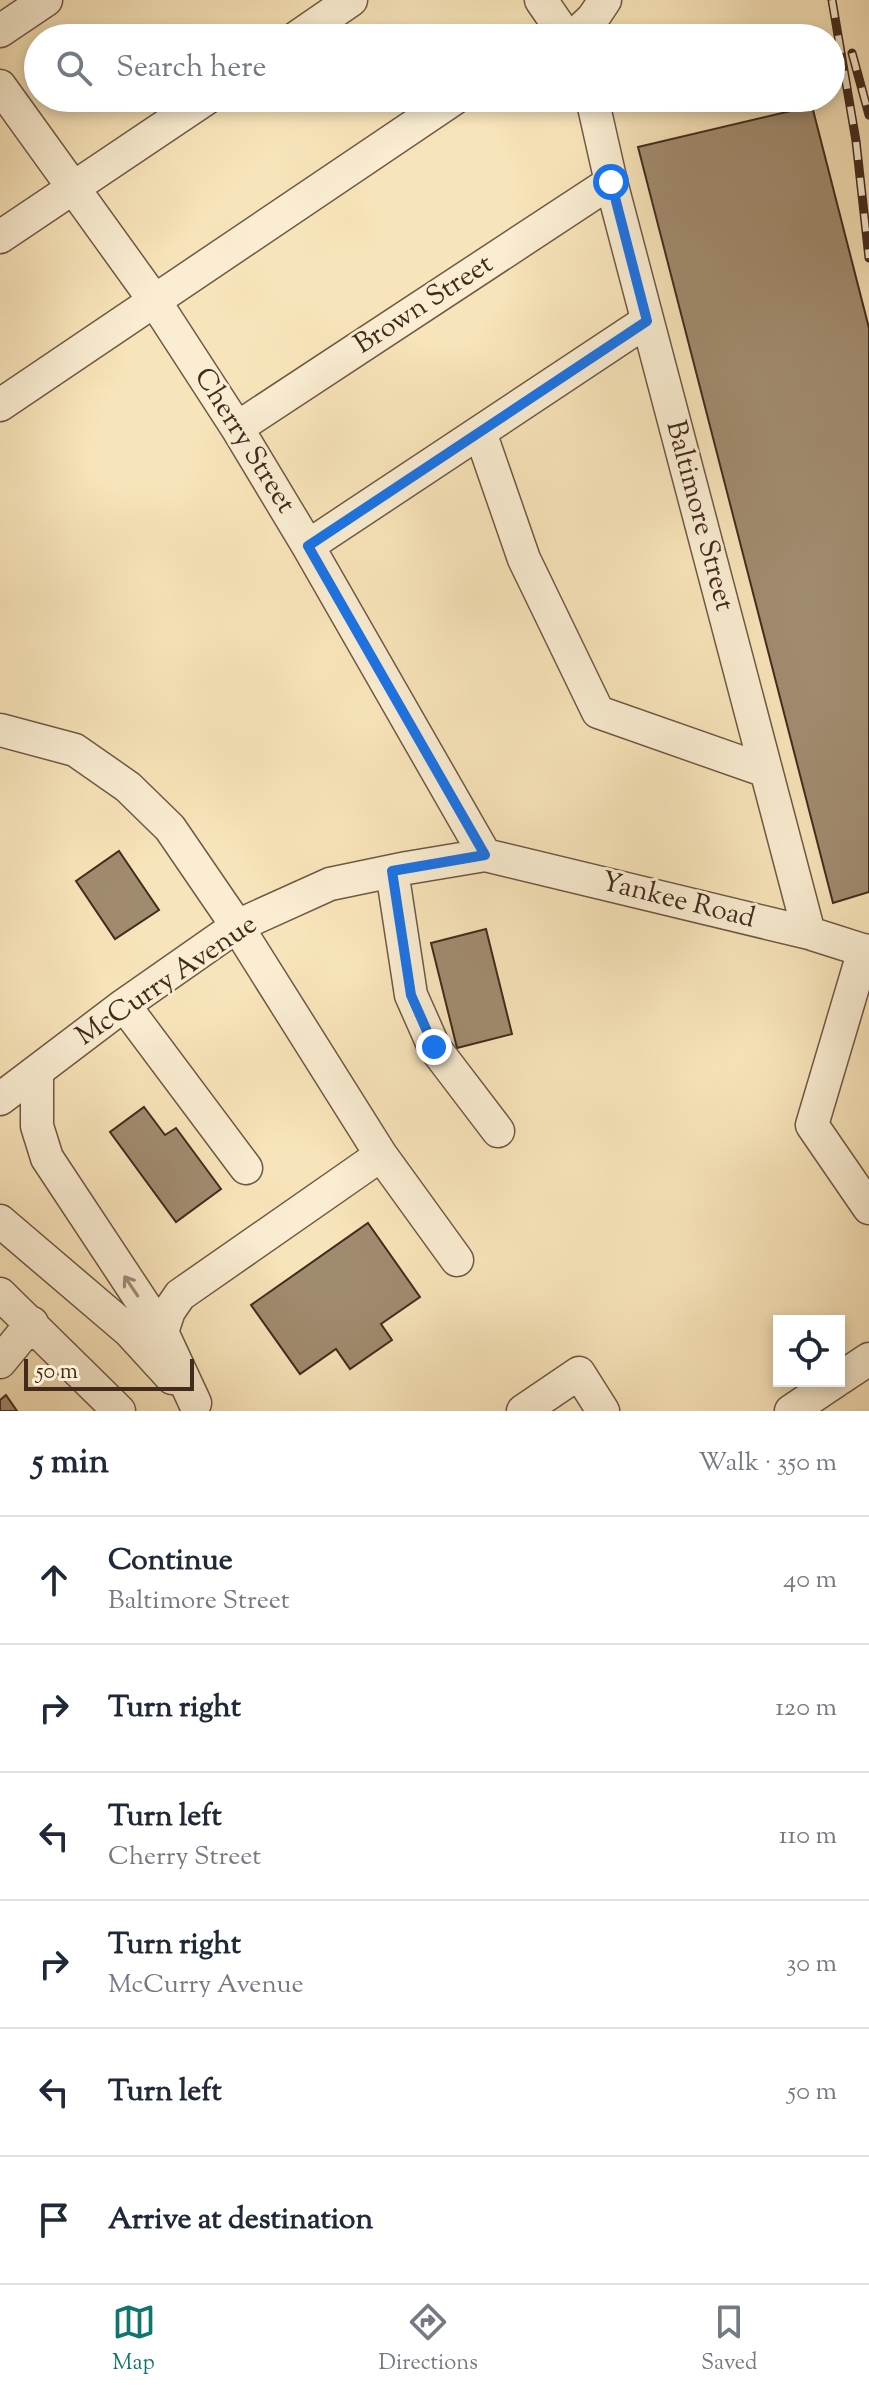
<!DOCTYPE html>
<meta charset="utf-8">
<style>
:root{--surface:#fff;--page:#f2f2f3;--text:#1f2937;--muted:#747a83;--line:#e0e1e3;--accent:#0f766e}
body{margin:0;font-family:"Sorts Mill Goudy",serif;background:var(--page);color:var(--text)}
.controls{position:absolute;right:24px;bottom:24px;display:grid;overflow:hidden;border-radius:0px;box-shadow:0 4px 12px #0003}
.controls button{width:72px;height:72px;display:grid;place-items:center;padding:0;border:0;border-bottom:2px solid var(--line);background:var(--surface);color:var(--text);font:40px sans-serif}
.scale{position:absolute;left:24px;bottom:20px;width:170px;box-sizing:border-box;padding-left:8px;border:4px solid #422a1d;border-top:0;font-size:22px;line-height:28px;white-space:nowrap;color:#422a1d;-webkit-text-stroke:6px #faedd2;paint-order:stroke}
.stop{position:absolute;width:24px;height:24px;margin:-18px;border:6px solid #1a73e8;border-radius:50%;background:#fff}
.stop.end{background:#1a73e8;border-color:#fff;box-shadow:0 2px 8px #0008}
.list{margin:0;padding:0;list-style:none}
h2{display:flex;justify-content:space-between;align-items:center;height:104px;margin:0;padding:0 32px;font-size:34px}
h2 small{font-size:26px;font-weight:400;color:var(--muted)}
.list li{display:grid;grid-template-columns:52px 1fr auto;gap:24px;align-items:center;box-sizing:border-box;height:128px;padding:0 32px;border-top:2px solid var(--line)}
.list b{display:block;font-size:30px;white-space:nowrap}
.list p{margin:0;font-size:26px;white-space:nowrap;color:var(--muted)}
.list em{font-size:26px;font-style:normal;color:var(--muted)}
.icon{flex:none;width:44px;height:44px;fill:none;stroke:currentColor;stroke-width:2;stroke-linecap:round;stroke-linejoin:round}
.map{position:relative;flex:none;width:869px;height:1411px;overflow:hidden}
.search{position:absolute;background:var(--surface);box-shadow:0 4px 12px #0003;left:24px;right:24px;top:24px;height:88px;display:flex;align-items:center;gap:20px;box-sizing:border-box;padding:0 28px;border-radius:44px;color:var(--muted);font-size:30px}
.sheet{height:872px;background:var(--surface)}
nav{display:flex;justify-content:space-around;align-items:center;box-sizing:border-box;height:112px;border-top:2px solid var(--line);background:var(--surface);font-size:22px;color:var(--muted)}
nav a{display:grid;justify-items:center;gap:4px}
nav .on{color:var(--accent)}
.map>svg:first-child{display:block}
.building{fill:#a18b6f;stroke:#422a1d;stroke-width:2}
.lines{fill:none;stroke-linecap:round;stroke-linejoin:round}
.minor-casing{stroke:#705844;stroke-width:35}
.minor{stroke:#faedd2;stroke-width:32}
.rail-casing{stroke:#422a1d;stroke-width:9}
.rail{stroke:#faedd2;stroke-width:6;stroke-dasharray:18;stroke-linecap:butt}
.oneway{stroke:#9e8c78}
.route{stroke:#1a73e8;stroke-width:10}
.labels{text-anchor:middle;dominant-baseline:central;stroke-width:6;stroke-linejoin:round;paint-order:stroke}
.street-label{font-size:28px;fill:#422a1d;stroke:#faedd2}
</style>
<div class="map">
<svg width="869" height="1411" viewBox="0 0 869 1411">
<rect width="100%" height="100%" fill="#f8e4ba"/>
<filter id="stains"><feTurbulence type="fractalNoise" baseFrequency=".0025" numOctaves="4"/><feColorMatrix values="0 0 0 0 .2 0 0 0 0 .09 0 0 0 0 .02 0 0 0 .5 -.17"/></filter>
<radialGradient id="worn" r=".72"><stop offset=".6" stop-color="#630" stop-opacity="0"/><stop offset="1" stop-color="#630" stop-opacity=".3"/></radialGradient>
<!-- building -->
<path class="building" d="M812 106 869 328V892L833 903 638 147Z
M119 851 159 910 115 939 76 881Z
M486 929 512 1034 457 1048 431 943Z
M144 1107 165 1135 176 1128 221 1189 176 1222 110 1132Z
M368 1223 420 1297 381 1324 392 1340 350 1369 336 1349 300 1374 251 1305Z
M6 1395 17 1411H0V1400Z"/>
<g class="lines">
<!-- minor casing -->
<g class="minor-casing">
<path id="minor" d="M541 0 567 38
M0 31 46 0
M296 38 351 0
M572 38 593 18 605 0
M0 86 154 300 237 428 308 546 485 855
M592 98 611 182 809 933
M0 237 207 98
M0 405 455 98
M237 428 611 182
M480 432 524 559 598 712 766 771
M308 546 647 321
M0 730 75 750 128 787 170 828 237 926 381 1155 457 1260
M392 871 411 995 434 1047 498 1131
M864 950 812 1125 869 1208
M124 1005 246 1168
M37 1073V1126L47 1158 162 1332 195 1403
M0 1099 124 1005 237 926 330 884 407 868 485 855 809 933 869 952
M0 1221 129 1331 172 1378
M0 1294 119 1411
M162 1332 169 1311 180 1295 381 1155
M0 1362 32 1323
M839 1379 869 1359
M523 1411 579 1373 603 1411
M791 1411 836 1381"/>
</g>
<!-- minor -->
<use href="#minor" class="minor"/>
<!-- rail casing -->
<g class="rail-casing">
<path id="rail" d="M832 0 856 141 869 258
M852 53 869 115"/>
</g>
<!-- rail -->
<use href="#rail" class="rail"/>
</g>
<!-- one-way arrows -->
<defs><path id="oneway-shaft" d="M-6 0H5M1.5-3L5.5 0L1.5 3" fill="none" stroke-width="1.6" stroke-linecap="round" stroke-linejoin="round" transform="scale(2)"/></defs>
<use class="oneway" href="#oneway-shaft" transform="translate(131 1286) rotate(-124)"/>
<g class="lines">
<!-- route -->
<path class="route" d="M434 1047 411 995 392 871 485 855 308 546 647 321 611 182"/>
</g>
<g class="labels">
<!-- street labels -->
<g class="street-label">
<text transform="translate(424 305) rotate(-33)">Brown Street</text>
<text transform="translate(244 441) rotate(58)">Cherry Street</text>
<text transform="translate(699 516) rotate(75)">Baltimore Street</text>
<text transform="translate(678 901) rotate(14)">Yankee Road</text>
<text transform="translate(167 981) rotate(-34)">McCurry Avenue</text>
</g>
</g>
<rect width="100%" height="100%" filter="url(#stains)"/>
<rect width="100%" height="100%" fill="url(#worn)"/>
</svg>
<div class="controls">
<button><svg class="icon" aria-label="locate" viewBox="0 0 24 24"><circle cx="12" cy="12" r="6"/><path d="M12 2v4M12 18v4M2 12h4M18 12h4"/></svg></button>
</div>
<div class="scale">50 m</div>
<div class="stop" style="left:611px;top:182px"></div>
<div class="stop end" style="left:434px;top:1047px"></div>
<div class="search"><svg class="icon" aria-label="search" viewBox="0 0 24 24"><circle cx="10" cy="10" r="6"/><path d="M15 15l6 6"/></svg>Search here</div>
</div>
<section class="sheet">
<h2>5 min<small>Walk · 350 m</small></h2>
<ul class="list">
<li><svg class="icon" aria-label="ahead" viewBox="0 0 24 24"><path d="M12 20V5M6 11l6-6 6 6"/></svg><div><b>Continue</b><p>Baltimore Street</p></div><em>40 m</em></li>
<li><svg class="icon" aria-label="right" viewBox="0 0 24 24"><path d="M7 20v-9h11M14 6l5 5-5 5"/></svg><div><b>Turn right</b></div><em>120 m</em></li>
<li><svg class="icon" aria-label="left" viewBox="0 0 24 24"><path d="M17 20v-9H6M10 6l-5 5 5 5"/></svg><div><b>Turn left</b><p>Cherry Street</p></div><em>110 m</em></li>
<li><svg class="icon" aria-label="right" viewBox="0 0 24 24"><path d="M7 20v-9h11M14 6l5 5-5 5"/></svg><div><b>Turn right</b><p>McCurry Avenue</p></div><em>30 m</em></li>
<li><svg class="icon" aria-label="left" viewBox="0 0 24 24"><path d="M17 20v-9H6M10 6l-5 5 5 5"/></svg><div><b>Turn left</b></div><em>50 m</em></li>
<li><svg class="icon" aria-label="arrive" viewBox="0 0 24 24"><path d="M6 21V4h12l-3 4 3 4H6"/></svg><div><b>Arrive at destination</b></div></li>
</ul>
</section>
<nav>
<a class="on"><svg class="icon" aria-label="map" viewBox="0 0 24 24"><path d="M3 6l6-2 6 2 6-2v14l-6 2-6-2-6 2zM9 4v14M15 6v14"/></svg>Map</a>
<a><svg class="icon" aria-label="directions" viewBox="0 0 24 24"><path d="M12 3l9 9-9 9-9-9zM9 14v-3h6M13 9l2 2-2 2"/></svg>Directions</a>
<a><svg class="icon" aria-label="saved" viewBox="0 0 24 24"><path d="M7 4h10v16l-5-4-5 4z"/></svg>Saved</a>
</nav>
